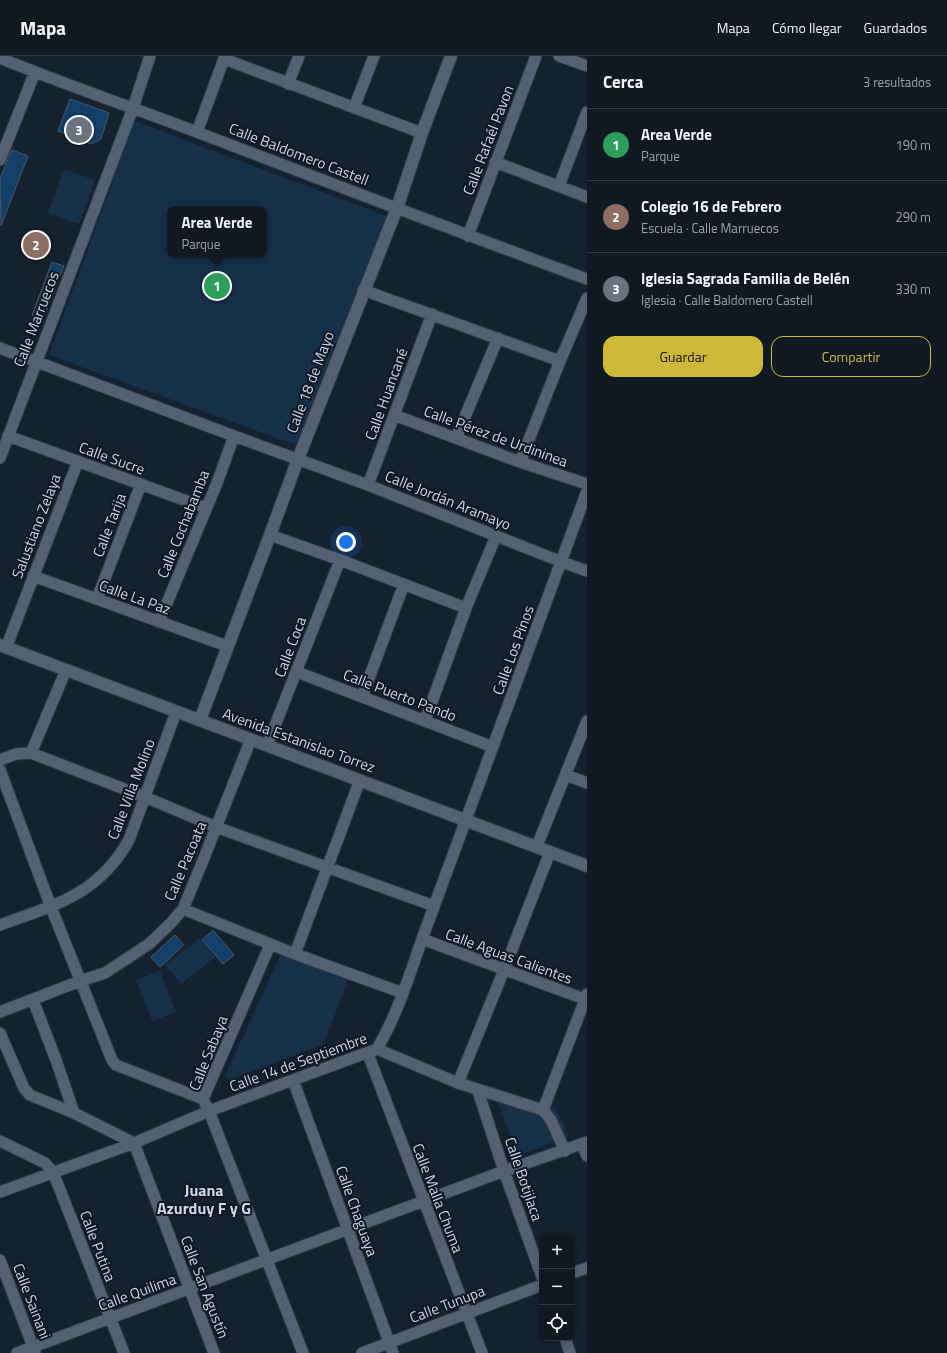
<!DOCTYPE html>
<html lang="es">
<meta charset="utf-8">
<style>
:root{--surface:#101922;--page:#1e262f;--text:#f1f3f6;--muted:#9ca0a5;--line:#303840;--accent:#ccb938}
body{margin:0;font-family:"Titillium Web",sans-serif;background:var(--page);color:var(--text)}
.controls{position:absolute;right:12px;bottom:12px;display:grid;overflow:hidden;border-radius:8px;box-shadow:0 2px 6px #0003}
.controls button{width:36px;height:36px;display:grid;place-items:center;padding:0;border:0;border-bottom:1px solid var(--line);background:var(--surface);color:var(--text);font:20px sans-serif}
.you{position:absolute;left:346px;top:486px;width:14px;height:14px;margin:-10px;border:3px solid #fff;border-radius:50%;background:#1a73e8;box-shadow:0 0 0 6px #1a73e833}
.badge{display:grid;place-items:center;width:26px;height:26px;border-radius:50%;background:var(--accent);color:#fff;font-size:13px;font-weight:700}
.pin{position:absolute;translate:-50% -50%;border:2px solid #fff;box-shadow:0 1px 4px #0006}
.popup{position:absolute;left:167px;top:150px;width:100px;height:52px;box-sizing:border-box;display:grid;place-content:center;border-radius:8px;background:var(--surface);filter:drop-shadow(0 1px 3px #0005);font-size:13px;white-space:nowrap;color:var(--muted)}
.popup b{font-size:15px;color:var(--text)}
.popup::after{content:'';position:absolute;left:50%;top:100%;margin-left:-8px;border:8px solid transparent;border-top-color:var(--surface)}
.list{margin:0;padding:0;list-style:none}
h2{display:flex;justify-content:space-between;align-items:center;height:52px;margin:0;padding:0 16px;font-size:17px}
h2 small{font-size:13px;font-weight:400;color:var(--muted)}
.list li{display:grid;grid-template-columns:26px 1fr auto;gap:12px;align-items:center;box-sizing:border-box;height:72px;padding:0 16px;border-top:1px solid var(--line)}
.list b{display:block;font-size:15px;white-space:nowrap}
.list p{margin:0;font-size:13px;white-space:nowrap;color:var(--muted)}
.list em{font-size:13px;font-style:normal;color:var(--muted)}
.actions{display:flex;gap:8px;padding:12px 16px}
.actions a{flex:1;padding:9px 0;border:1px solid var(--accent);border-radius:12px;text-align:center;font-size:14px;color:var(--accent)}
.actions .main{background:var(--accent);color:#111}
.icon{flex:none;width:22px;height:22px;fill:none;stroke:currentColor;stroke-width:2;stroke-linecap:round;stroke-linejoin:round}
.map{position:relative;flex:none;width:587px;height:1297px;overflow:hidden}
header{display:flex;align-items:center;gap:24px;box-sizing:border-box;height:56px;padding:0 20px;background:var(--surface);border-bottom:1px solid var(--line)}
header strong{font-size:19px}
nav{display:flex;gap:22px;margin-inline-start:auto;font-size:14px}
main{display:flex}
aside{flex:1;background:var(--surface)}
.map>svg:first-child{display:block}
.green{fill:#16304a;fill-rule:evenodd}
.building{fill:#133f69;stroke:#495765}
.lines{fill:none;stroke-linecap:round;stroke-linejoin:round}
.street-casing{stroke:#333c46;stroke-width:13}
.secondary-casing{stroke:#333c46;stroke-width:14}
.street{stroke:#536170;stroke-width:11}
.secondary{stroke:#536170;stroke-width:12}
.labels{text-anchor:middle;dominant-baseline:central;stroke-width:4;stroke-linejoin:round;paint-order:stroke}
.street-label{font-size:15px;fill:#ced6df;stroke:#0c1824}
.neighbourhood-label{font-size:16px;font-weight:bold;fill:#ced6df;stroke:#0c1824}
</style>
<header>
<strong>Mapa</strong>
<nav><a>Mapa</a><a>Cómo llegar</a><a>Guardados</a></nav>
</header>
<main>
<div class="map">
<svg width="587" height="1297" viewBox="0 0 587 1297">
<rect width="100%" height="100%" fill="#15212e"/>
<!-- green -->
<path class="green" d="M135 65 176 80V81L387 160 330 303 301 383 298 382 296 389 49 299 112 128H111ZM170 153H264V199H170Z
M64 113 95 124 79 168 48 157Z
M200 882 215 901 181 928 165 909Z
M286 887 352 912 324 988 229 1024 225 1020Z
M160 915 176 956 152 965 136 924Z
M492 1030 538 1048C541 1046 544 1045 547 1045 557 1048 565 1072 569 1080L518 1100Z"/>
<!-- building -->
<path class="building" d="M70 43 109 57 101 83 91 88 58 75Z
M12 94 28 100 1 170 0 122Z
M52 206 64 210 43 263 32 259Z
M213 874 234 899 223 908 202 884Z
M175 879 184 889 160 911 151 901Z"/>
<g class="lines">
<!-- street casing -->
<g class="street-casing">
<path id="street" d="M559 0 587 10
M0 2C68 30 138 53 207 80 333 128 460 177 587 223
M224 3 422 77
M288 28 299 0
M354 52 374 0
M197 76 225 0
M0 104 35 16
M495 106 587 141
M559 130 587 56
M468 180 536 0
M363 234 560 305
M0 292 234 380 368 429 562 506 587 515
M394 359 520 406 587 428
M8 380 206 452
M456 382 498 282
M0 402 133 52 150 0
M520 406 560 305 587 242
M368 429 432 258
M270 479 340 504 466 552
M33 520 227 590
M97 543 141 428
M159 566 217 427 234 380
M6 592 78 405
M297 616 493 691
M362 641 404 528
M425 665 466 552 496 480
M267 690 340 504
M31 697 66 614
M0 704 16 698 31 697 145 741 216 771 434 850
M0 714 51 851 112 1004 116 1009 203 1043
M566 719 587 727
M537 790 587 665
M183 853 295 898 403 937
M0 869C55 849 98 839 129 784L176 656
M422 883 587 944
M270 889 203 1043 209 1055 303 1297
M295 898 360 724
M33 944 56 1004 74 1057
M0 956 80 925 105 917 149 888 170 868 183 853 202 807 251 683
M0 977 24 1032 30 1039 74 1057 134 1087 214 1297
M377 993 458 1027 543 1054 551 1064 565 1095
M368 998 482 1297
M293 1024 393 1297
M458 1027 504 914 550 796
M478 1035 504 1115 542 1221
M543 1054 587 938
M0 1085 45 1107 53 1116 124 1297
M582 1088 587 1100
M0 1136 134 1087 209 1055 377 993C397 959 409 921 422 883L587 435
M0 1204 35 1296
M572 1217 587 1212
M565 1282 570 1297
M17 1297 504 1115 587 1086
M362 1297 542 1229"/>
</g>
<!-- secondary casing -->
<g class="secondary-casing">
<path id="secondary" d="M0 589 587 810
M200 664 270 479 298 403 397 152 422 77 451 0"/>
</g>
<!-- street -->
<use href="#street" class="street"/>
<!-- secondary -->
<use href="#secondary" class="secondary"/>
</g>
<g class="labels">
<!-- street labels -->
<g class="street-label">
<text transform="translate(488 84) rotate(-69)">Calle Rafaél Pavon</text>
<text transform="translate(299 98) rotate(21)">Calle Baldomero Castell</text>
<text transform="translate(36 263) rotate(-69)">Calle Marruecos</text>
<text transform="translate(310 326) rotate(-69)">Calle 18 de Mayo</text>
<text transform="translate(386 338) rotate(-70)">Calle Huancané</text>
<text transform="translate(496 380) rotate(20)">Calle Pérez de Urdininea</text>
<text transform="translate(112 402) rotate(20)">Calle Sucre</text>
<text transform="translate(448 444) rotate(22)">Calle Jordán Aramayo</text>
<text transform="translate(183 468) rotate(-68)">Calle Cochabamba</text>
<text transform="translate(109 469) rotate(-69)">Calle Tarija</text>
<text transform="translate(36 470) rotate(-69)">Salustiano Zelaya</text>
<text transform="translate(135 541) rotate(20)">Calle La Paz</text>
<text transform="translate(290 591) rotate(-69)">Calle Coca</text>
<text transform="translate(513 594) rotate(-70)">Calle Los Pinos</text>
<text transform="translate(400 639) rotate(21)">Calle Puerto Pando</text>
<text transform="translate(299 684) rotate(20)">Avenida Estanislao Torrez</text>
<text transform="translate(131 733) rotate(-69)">Calle Villa Molino</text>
<text transform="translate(185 805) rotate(-67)">Calle Pacoata</text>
<text transform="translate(509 900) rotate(20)">Calle Aguas Calientes</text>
<text transform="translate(208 997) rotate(-68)">Calle Sabaya</text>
<text transform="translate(298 1006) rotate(-20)">Calle 14 de Septiembre</text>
<text transform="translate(524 1123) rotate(71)">Calle Botijlaca</text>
<text transform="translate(438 1142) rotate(69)">Calle Malla Chuma</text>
<text transform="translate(357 1155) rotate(70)">Calle Chaguaya</text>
<text transform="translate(98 1190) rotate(69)">Calle Putina</text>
<text transform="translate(205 1231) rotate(69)">Calle San Agustín</text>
<text transform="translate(137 1236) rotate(-20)">Calle Quilima</text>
<text transform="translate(32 1245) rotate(69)">Calle Sainani</text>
<text transform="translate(447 1248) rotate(-21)">Calle Tunupa</text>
</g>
<!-- neighbourhood labels -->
<g class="neighbourhood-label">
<text x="204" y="1134">Juana<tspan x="204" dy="18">Azurduy F y G</tspan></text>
</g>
</g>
</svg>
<div class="controls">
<button>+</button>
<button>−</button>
<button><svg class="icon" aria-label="locate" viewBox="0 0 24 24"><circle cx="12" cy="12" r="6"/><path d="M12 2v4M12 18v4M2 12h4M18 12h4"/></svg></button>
</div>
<div class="you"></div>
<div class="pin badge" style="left:217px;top:230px;background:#2e9e5b">1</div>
<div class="popup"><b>Area Verde</b>Parque</div>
<div class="pin badge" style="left:36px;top:189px;background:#8d6e63">2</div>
<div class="pin badge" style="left:79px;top:74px;background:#6b7280">3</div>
</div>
<aside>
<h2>Cerca<small>3 resultados</small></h2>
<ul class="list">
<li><span class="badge" style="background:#2e9e5b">1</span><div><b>Area Verde</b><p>Parque</p></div><em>190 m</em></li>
<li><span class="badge" style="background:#8d6e63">2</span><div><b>Colegio 16 de Febrero</b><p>Escuela · Calle Marruecos</p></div><em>290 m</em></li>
<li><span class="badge" style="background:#6b7280">3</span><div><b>Iglesia Sagrada Familia de Belén</b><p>Iglesia · Calle Baldomero Castell</p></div><em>330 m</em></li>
</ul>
<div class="actions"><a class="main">Guardar</a><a>Compartir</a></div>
</aside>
</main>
